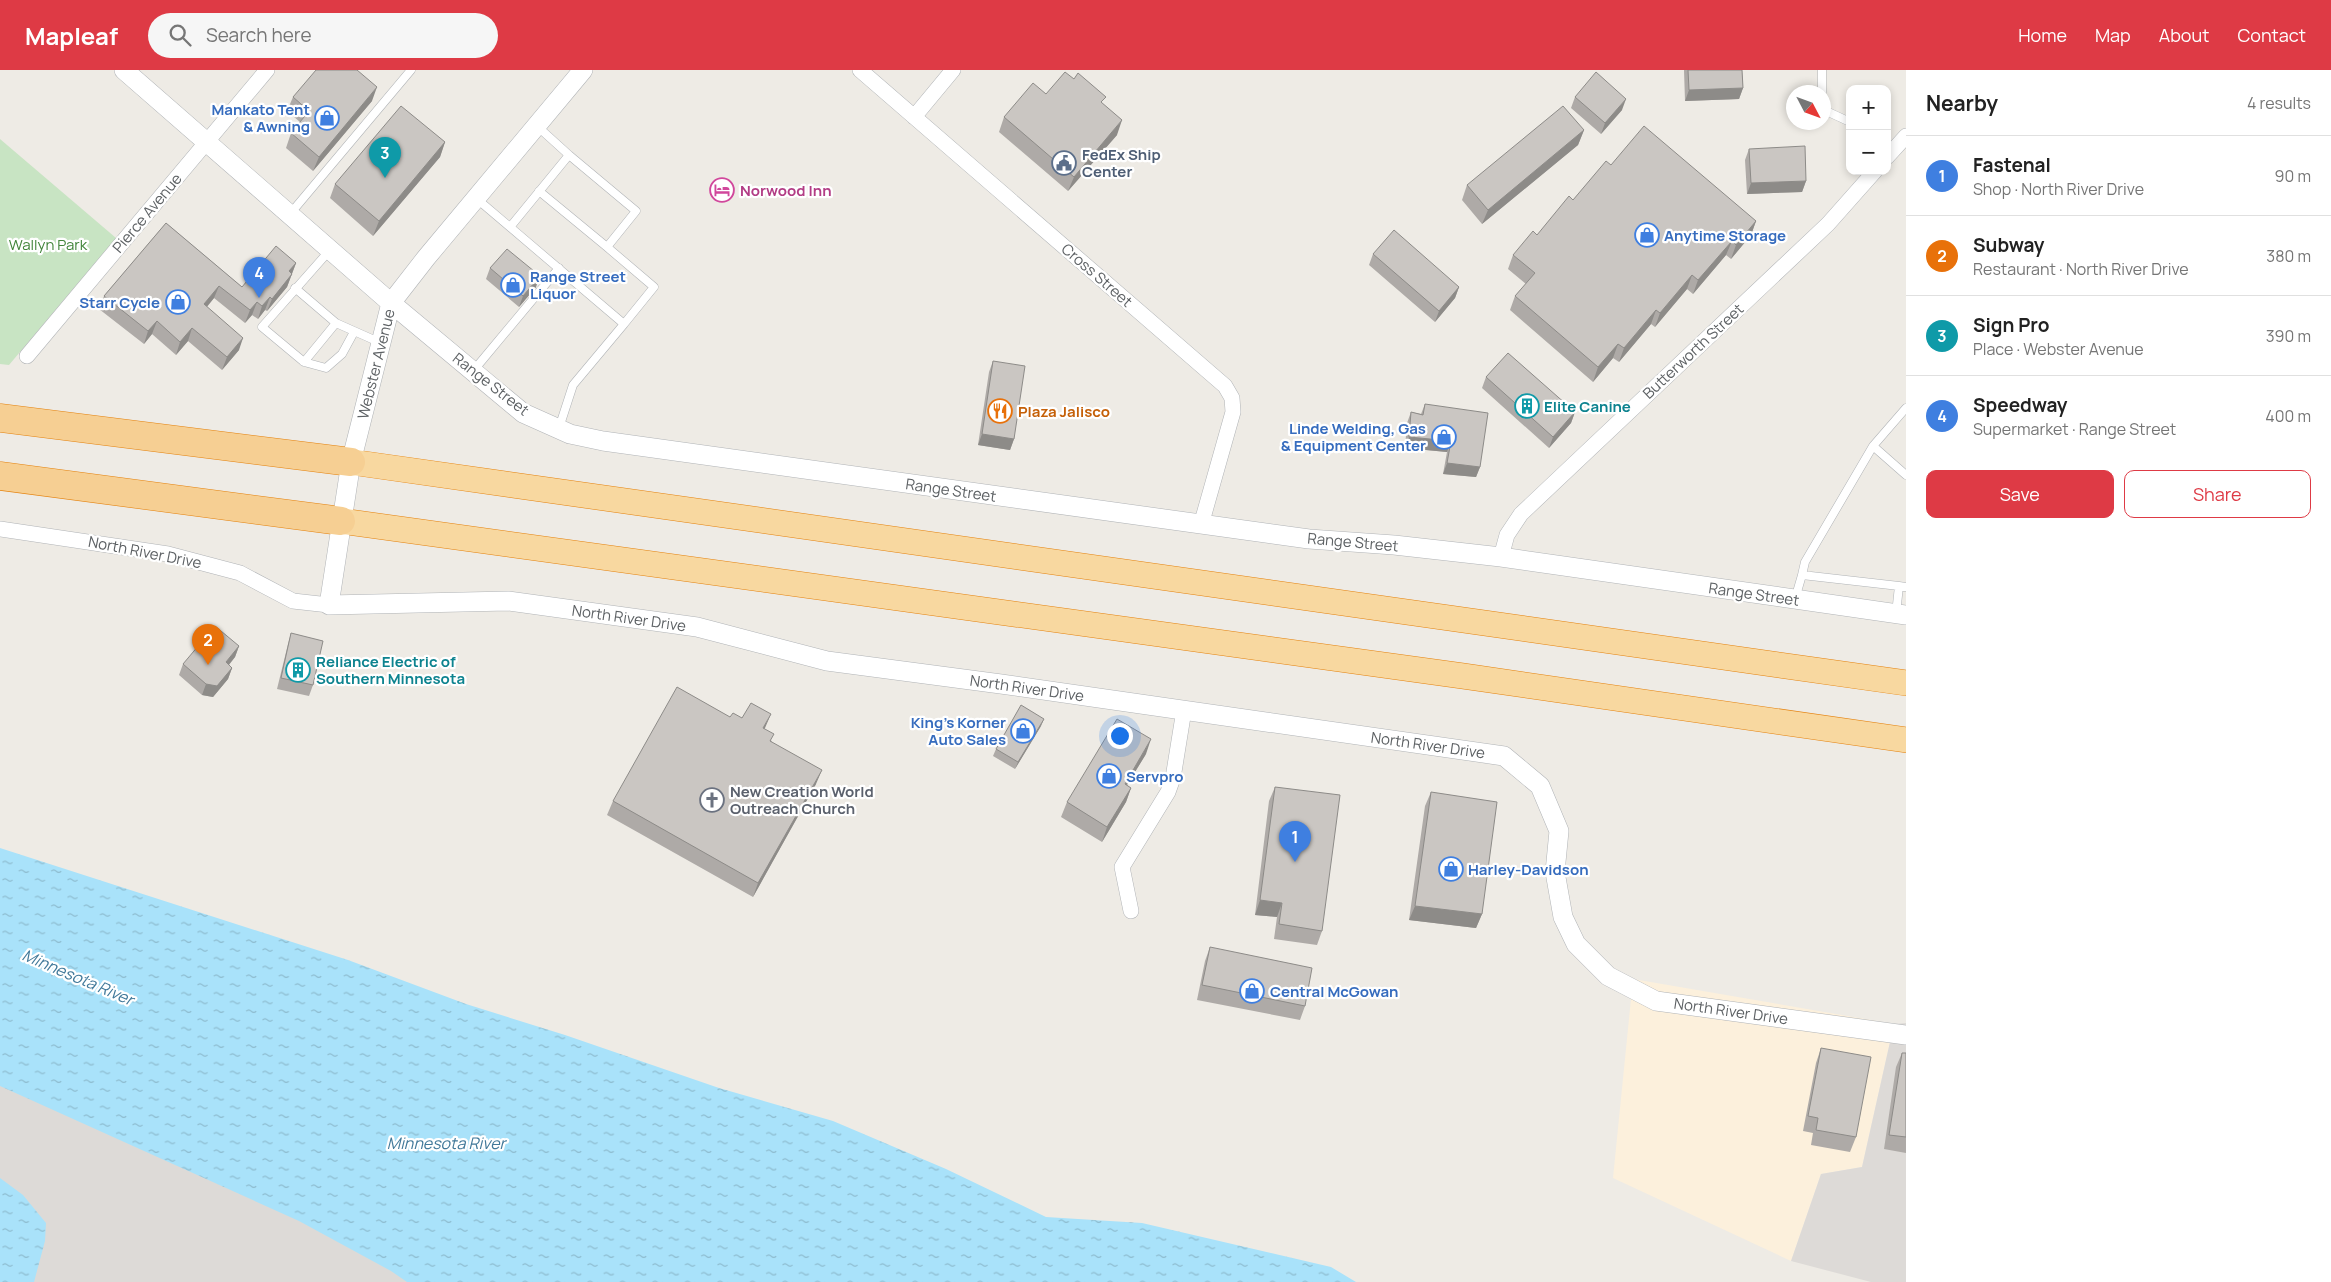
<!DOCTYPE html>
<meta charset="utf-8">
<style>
:root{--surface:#fff;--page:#f6f6f6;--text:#222;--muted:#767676;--line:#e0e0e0;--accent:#de3a45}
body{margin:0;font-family:Manrope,sans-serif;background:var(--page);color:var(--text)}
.controls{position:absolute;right:15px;top:15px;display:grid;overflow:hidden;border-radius:10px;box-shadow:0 2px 8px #0003}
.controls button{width:45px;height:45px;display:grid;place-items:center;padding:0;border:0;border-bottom:1px solid var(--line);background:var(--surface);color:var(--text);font:25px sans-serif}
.compass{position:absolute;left:1786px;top:15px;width:45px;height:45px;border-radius:50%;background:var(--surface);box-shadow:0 2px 8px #0003;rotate:131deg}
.you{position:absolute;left:1119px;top:665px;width:18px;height:18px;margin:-12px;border:4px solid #fff;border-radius:50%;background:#1a73e8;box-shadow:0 0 0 8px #1a73e833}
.badge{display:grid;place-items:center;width:32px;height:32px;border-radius:50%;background:var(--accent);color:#fff;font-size:16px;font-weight:700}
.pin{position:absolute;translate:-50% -41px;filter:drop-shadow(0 1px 2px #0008)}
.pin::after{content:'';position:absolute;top:26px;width:18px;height:15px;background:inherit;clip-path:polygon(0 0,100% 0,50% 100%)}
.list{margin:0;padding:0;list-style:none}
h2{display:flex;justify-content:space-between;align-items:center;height:65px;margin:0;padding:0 20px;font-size:21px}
h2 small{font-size:16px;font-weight:400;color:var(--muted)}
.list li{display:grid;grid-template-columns:32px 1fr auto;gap:15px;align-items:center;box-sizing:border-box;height:80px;padding:0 20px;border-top:1px solid var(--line)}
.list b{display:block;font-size:19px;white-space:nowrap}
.list p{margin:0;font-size:16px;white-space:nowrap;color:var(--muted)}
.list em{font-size:16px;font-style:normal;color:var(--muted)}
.actions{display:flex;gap:10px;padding:15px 20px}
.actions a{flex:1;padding:11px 0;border:1px solid var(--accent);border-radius:10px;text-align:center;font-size:18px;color:var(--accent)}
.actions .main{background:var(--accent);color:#fff}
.icon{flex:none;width:28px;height:28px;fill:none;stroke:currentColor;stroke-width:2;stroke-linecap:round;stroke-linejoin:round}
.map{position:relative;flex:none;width:1906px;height:1212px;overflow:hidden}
header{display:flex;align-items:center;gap:30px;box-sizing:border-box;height:70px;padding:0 25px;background:var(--accent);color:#fff}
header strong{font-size:24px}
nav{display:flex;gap:28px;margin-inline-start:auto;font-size:18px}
.search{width:350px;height:45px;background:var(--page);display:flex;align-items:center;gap:12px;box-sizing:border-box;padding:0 18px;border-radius:28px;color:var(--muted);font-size:19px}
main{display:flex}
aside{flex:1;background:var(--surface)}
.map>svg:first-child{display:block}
.commercial{fill:#fcf0dc}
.industrial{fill:#dddad7}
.green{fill:#c8e4c3}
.water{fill:url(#water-ripples)}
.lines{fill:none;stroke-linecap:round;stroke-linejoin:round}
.service-casing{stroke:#b0b3b6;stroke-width:9}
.minor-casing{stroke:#b0b3b6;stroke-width:16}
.tertiary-casing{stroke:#b0b3b6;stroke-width:20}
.trunk-casing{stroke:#e4820e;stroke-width:26}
.motorway-casing{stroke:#e4820e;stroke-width:29}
.service{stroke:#fff;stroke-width:8}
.minor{stroke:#fff;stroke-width:15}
.tertiary{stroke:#fff;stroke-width:19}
.trunk{stroke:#f8d8a0;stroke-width:25}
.motorway{stroke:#f6cf93;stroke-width:28}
.wall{fill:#aeaaa7}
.shaded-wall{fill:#8d8b88}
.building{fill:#cac6c2;stroke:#8d8b88}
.labels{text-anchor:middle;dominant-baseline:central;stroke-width:4.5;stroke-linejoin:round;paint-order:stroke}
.shop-label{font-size:15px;font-weight:bold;fill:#366cbe;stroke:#fff;text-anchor:start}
.service-label{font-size:15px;font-weight:bold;fill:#4e5e75;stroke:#fff;text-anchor:start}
.hotel-label{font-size:15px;font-weight:bold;fill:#b23c85;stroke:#fff;text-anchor:start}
.street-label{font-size:15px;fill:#5d6164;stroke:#fff}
.park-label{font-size:15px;fill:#42853b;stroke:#fff}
.culture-label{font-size:15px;font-weight:bold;fill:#0d838f;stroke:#fff;text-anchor:start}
.food-label{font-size:15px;font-weight:bold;fill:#c56008;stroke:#fff;text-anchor:start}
.worship-label{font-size:15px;font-weight:bold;fill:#5b616d;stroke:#fff;text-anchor:start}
.water-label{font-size:16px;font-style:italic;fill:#41799a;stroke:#fff}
</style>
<header>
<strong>Mapleaf</strong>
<div class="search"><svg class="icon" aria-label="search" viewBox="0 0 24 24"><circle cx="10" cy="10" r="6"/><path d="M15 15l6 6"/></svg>Search here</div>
<nav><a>Home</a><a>Map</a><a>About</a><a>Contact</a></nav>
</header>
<main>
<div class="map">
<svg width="1906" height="1212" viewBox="0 0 1906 1212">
<defs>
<pattern id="water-ripples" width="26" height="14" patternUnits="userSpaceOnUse" patternTransform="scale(1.25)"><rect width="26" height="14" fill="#a9e2fa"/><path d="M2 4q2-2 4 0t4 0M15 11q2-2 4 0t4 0" fill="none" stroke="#8dbbce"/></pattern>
</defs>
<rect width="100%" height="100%" fill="#eeebe5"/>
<!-- commercial -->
<path class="commercial" d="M1633 909 1894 954 1862 1097 1821 1104 1791 1191 1613 1108Z"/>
<!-- industrial -->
<path class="industrial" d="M0 938 420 1212H0Z
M1906 953V1212H1871L1791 1191 1821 1104 1862 1097 1894 954Z"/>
<!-- green -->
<path class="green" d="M0 69 116 168 9 295 0 294Z"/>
<!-- water -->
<path class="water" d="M0 778 348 890 466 934 565 965 719 1018 833 1051 946 1099 1046 1147 1142 1153 1331 1197 1356 1212H407L391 1201 299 1151 0 1016Z
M0 1108 23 1125 46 1153 45 1171 34 1212H0Z"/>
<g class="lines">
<!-- service casing -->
<g class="service-casing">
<path id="service" d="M1822 22V0
M1824 40 1850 52
M537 56 569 85
M477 129 624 254 573 315 559 358
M290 144 411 0
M511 156 569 85 636 141 607 177 539 121
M607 177 654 217 624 254
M330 180 262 257 304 292 336 253 381 273
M295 218 336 253
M304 292 326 298 342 284 354 262
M474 300 559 198
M1906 338 1873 376 1906 405
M1873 376 1805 492 1802 505 1899 516
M1795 529 1802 505
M1896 544 1899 516 1906 517"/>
</g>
<!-- minor casing -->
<g class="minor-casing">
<path id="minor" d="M860 0 1225 316 1232 328 1233 342 1201 455
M914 47 953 0
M1887 87 1906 66
M27 286 267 0
M0 459 168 484 240 503 293 531 329 535
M1501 487 1507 465 1521 444 1828 154 1875 101
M1131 841 1122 797 1168 722 1173 708 1184 640"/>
</g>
<!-- tertiary casing -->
<g class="tertiary-casing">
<path id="tertiary" d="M124 0 391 233 523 343 570 364 603 371 1309 469 1394 475 1501 487 1906 545
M583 0 426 188 391 233 351 392 329 535 508 531 697 557 827 591 1001 614 1504 686 1540 716 1559 761 1555 802 1563 847 1576 874 1608 906 1656 931 1906 965"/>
</g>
<!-- trunk casing -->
<g class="trunk-casing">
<path id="trunk" d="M351 392 1906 613
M341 451 1463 606 1906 670"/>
</g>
<!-- motorway casing -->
<g class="motorway-casing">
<path id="motorway" d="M0 348 351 392
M0 406 341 451"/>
</g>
<!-- service -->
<use href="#service" class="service"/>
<!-- minor -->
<use href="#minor" class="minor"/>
<!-- tertiary -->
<use href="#tertiary" class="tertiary"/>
<!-- trunk -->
<use href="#trunk" class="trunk"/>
<!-- motorway -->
<use href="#motorway" class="motorway"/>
</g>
<!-- wall -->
<path class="wall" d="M1684 0H1742L1743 18 1739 29 1685 31Z
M1046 24 1103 34 1117 65 1068 121 999 62 1004 47Z
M293 27 372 31 313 101 286 78 291 63 300 52 287 41Z
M1575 27 1622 40 1601 64 1571 38Z
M1584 60 1578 75 1482 154 1462 130 1467 115Z
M445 72 440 87 373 166 330 128 335 114Z
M1749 79 1806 111 1802 122 1747 124 1745 90Z
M1611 95 1756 151 1751 165 1731 189 1726 185 1693 224 1687 219 1655 257 1651 254 1619 292 1613 288 1593 312 1510 240 1515 226 1526 214 1508 199 1513 185 1537 165 1573 130Z
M166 153 242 217 296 193 287 217 267 241 265 240 258 249 252 245 245 253 214 228 207 237 239 280 222 300 188 271 176 285 152 264 144 274 99 239 104 226Z
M1373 184 1459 217 1455 228 1435 252 1369 195Z
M490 198 536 217 519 237 486 209Z
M993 291 1014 369 1010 380 978 375 989 302Z
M1486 307 1575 342 1571 353 1549 378 1482 318Z
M1425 334 1480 397 1476 407 1443 404 1447 382 1405 378 1407 353 1411 342 1421 344Z
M291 563 313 615 309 626 277 619 288 574Z
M239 576 235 587 229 595 232 598 228 609 213 627 202 625 179 605 183 594Z
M730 647 742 648 765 659 772 672 816 714 753 827 607 745 613 731Z
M1041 656 1015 699 993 686 996 679Z
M1146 684 1127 715 1131 718 1126 732 1102 772 1061 747 1067 732Z
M1275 717 1322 861 1317 875 1274 869 1277 847 1255 845 1269 731Z
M1431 722 1482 844 1476 858 1409 850 1425 736Z
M1210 877 1305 936 1300 950 1197 930 1205 891Z
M1821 978 1856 1067 1850 1082 1811 1075 1813 1063 1803 1061 1816 993Z
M1902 983H1906V1083L1884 1079 1896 997Z"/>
<!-- shaded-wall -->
<path class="shaded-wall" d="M377 17 372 31 313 101 319 87Z
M1743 18 1739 29 1685 31 1689 20Z
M1626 29 1622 40 1601 64 1605 53Z
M1122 50 1117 65 1068 121 1074 107Z
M1584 60 1578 75 1482 154 1488 140Z
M445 72 440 87 373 166 379 151Z
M1806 111 1802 122 1747 124 1751 113Z
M1756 151 1751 165 1731 189 1736 175Z
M1732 171 1726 185 1693 224 1698 210Z
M296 193 287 217 267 241 272 229 289 201Z
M1692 205 1687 219 1655 257 1660 243Z
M540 206 536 217 519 237 523 226Z
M219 216 214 228 199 246 204 234Z
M1459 217 1455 228 1435 252 1439 241Z
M270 227 265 240 258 249 262 236Z
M257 232 252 245 245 253 250 240Z
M1656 240 1651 254 1619 292 1624 278Z
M157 251 152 264 144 274 148 261Z
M192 258 188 271 176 285 180 272Z
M243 268 239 280 222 300 227 287Z
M1618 274 1613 288 1593 312 1598 297Z
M1575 342 1571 353 1549 378 1553 367Z
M982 364 1014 369 1010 380 978 375Z
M1409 367 1451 371 1447 382 1405 378Z
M1447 393 1480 397 1476 407 1443 404Z
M239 576 235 587 222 603 226 592Z
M232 598 228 609 213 627 202 625 206 614Z
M771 644 765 658 757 672 763 658Z
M1044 649 1041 656 1015 699 1018 692Z
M1151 669 1146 684 1119 728 1125 714Z
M822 700 816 714 753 827 758 813Z
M1131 718 1126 732 1102 772 1107 757Z
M1260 830 1282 833 1277 847 1255 845Z
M1415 836 1482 844 1476 858 1409 850Z"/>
<!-- building -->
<path class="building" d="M316 0H357L377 17 319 87 291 63 309 41 293 27Z
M1688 0H1742L1743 18 1689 20Z
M1065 2 1074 9 1078 3 1106 27 1101 32 1122 50 1074 107 1004 47 1033 13 1046 24Z
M1596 2 1626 29 1605 53 1575 27Z
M401 36 445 72 379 151 335 114Z
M1563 36 1584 60 1488 140 1467 115Z
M1644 56 1756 151 1736 175 1732 171 1698 210 1692 205 1660 243 1656 240 1624 278 1618 274 1598 297 1515 226 1535 203 1513 185 1533 161 1537 165 1569 126 1573 130 1606 91 1611 95Z
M1805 76 1806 111 1751 113 1749 79Z
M166 153 242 217 276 176 296 193 289 201 292 204 272 229 270 227 262 236 257 232 250 240 219 216 204 234 243 268 227 287 192 258 180 272 157 251 148 261 104 226Z
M1394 160 1459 217 1439 241 1373 184Z
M507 179 540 206 523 226 490 198Z
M1508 283 1575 342 1553 367 1486 307Z
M993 291 1025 296 1014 369 982 364Z
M1425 334 1488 343 1480 397 1447 393 1451 371 1409 367 1411 342 1423 345Z
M215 556 239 576 226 592 232 598 217 616 206 614 183 594Z
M291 563 323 571 313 615 281 608Z
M677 617 730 647 733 643 742 648 751 633 771 644 763 658 774 664 770 671 822 700 758 813 613 731Z
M1021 635 1044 649 1018 692 996 679Z
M1117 649 1151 669 1125 714 1131 718 1107 757 1067 732Z
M1275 717 1340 725 1322 861 1279 854 1282 833 1260 830Z
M1431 722 1497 732 1482 844 1415 836Z
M1210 877 1312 898 1305 936 1202 915Z
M1821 978 1871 987 1856 1067 1816 1060 1818 1048 1808 1046Z
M1902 983H1906V1067L1889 1065Z"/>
<!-- icons -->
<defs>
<g id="shop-ring" transform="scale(1.25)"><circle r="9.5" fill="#fff" stroke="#3f7fe0" stroke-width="1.5"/><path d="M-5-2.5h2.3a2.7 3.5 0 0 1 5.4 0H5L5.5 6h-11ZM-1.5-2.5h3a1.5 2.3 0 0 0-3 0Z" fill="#3f7fe0"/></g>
<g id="civic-ring" transform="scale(1.25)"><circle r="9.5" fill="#fff" stroke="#5c6f8a" stroke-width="1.5"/><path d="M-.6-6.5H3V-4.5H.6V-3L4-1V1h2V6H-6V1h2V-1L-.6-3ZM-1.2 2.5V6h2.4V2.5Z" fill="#5c6f8a"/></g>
<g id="hotel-ring" transform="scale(1.25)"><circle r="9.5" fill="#fff" stroke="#d1479c" stroke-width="1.5"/><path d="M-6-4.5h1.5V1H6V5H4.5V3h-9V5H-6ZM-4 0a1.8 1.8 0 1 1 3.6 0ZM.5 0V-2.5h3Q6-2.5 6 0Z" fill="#d1479c"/></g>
<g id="building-ring" transform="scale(1.25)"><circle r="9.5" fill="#fff" stroke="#0f9aa8" stroke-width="1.5"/><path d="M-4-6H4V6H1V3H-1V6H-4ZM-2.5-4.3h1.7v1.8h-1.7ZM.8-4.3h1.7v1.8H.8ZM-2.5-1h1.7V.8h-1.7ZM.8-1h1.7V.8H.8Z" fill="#0f9aa8"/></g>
<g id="restaurant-ring" transform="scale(1.25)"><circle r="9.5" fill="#fff" stroke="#e8710a" stroke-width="1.5"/><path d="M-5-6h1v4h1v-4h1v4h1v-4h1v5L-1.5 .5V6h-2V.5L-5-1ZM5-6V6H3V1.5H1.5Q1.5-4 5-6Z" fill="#e8710a"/></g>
<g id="church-ring" transform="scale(1.25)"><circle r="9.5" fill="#fff" stroke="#6b7280" stroke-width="1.5"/><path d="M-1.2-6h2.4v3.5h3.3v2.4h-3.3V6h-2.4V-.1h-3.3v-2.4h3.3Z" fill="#6b7280"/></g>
</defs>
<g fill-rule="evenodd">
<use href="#shop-ring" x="327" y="48"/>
<use href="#civic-ring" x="1064" y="93"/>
<use href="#hotel-ring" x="722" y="120"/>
<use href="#shop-ring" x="1647" y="165"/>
<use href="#shop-ring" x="513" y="215"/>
<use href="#shop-ring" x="178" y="232"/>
<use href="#building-ring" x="1527" y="336"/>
<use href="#restaurant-ring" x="1000" y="341"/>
<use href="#shop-ring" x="1444" y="367"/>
<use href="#building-ring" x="298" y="600"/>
<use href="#shop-ring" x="1023" y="661"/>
<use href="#shop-ring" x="1109" y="706"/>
<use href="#church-ring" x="712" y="730"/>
<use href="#shop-ring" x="1451" y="799"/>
<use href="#shop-ring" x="1252" y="921"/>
</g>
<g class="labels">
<!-- shop labels -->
<g class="shop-label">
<text x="310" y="39" text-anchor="end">Mankato Tent<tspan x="310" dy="17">&amp; Awning</tspan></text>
<text x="1664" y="165">Anytime Storage</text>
<text x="530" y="206">Range Street<tspan x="530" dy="17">Liquor</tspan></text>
<text x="160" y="232" text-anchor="end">Starr Cycle</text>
<text x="1426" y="358" text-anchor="end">Linde Welding, Gas<tspan x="1426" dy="17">&amp; Equipment Center</tspan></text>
<text x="1006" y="652" text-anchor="end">King's Korner<tspan x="1006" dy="17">Auto Sales</tspan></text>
<text x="1126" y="706">Servpro</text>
<text x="1468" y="799">Harley-Davidson</text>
<text x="1270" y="921">Central McGowan</text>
</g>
<!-- service labels -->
<g class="service-label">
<text x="1082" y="84">FedEx Ship<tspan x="1082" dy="17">Center</tspan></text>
</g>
<!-- hotel labels -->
<g class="hotel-label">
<text x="740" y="120">Norwood Inn</text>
</g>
<!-- street labels -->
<g class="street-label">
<text transform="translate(147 143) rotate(-50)">Pierce Avenue</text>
<text transform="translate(1097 205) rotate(41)">Cross Street</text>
<text transform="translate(1693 281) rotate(-43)">Butterworth Street</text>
<text transform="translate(376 294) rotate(-76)">Webster Avenue</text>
<text transform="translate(491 314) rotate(38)">Range Street</text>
<text transform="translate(951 420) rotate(8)">Range Street</text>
<text transform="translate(1353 472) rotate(5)">Range Street</text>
<text transform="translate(145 482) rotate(11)">North River Drive</text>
<text transform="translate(1754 524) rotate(8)">Range Street</text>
<text transform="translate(629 548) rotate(8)">North River Drive</text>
<text transform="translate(1027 618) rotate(8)">North River Drive</text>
<text transform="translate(1428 675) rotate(8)">North River Drive</text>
<text transform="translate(1731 941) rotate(8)">North River Drive</text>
</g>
<!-- park labels -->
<g class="park-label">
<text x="48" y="174">Wallyn Park</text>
</g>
<!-- culture labels -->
<g class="culture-label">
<text x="1544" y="336">Elite Canine</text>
<text x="316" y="591">Reliance Electric of<tspan x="316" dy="17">Southern Minnesota</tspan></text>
</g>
<!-- food labels -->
<g class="food-label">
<text x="1018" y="341">Plaza Jalisco</text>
</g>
<!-- worship labels -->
<g class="worship-label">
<text x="730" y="721">New Creation World<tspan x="730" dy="17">Outreach Church</tspan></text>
</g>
<!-- water labels -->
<g class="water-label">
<text transform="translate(78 907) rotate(23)">Minnesota River</text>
<text x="446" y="1073">Minnesota River</text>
</g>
</g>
</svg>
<div class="controls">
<button>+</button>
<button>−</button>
</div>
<svg class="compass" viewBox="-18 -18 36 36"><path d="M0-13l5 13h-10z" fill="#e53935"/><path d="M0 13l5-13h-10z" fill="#767676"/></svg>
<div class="you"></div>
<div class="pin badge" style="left:1295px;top:792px;background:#3f7fe0">1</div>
<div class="pin badge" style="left:208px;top:595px;background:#e8710a">2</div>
<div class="pin badge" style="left:385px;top:108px;background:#0f9aa8">3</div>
<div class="pin badge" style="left:259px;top:228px;background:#3f7fe0">4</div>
</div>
<aside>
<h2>Nearby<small>4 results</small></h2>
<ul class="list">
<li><span class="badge" style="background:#3f7fe0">1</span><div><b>Fastenal</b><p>Shop · North River Drive</p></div><em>90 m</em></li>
<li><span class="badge" style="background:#e8710a">2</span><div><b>Subway</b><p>Restaurant · North River Drive</p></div><em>380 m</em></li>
<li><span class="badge" style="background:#0f9aa8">3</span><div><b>Sign Pro</b><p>Place · Webster Avenue</p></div><em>390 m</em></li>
<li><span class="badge" style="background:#3f7fe0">4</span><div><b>Speedway</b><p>Supermarket · Range Street</p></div><em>400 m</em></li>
</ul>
<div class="actions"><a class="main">Save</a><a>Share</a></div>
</aside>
</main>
